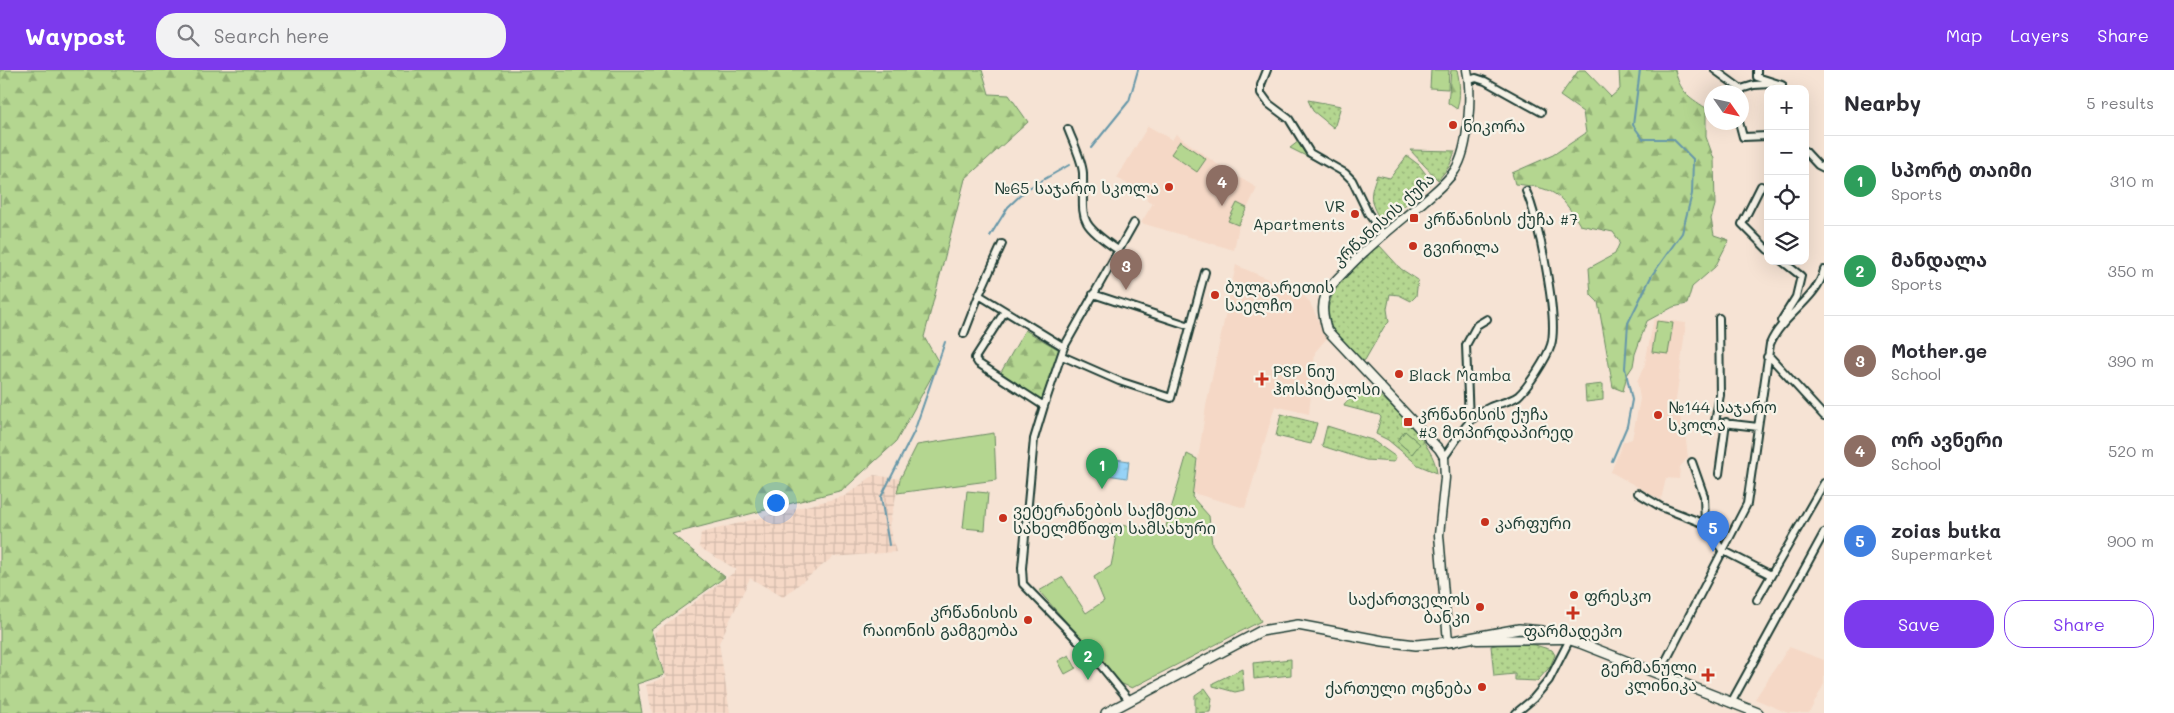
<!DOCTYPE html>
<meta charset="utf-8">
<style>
:root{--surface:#fff;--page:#f2f2f3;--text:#2b2b33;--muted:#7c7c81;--line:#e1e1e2;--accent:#7c3aed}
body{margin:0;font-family:Mali,"Noto Sans Georgian",sans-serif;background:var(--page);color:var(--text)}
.controls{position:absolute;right:15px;top:15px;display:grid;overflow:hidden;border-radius:10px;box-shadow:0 5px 20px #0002}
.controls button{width:45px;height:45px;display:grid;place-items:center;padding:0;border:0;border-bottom:1px solid var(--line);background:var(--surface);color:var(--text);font:25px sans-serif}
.compass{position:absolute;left:1704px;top:15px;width:45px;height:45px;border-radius:50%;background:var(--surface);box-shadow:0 5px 20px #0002;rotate:124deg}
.you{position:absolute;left:775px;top:432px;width:18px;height:18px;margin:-12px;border:4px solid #fff;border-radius:50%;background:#1a73e8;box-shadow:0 0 0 8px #1a73e833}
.badge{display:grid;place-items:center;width:32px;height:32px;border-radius:50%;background:var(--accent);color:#fff;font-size:16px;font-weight:700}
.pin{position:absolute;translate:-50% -41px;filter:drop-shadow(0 1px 2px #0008)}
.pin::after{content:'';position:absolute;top:26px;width:18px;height:15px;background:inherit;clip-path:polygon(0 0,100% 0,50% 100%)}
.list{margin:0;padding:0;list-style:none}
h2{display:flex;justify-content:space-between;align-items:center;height:65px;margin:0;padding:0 20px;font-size:21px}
h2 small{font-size:16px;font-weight:400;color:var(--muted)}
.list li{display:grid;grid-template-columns:32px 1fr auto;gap:15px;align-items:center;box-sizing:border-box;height:90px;padding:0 20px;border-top:1px solid var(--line)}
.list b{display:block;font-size:19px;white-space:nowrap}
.list p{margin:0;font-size:16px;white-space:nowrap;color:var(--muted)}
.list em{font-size:16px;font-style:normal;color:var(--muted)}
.actions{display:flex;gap:10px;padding:15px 20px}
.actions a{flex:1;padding:11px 0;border:1px solid var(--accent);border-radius:20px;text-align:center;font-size:18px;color:var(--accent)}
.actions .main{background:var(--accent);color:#fff}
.icon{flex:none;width:28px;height:28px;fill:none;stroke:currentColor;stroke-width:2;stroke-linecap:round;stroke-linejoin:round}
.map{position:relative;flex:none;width:1824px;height:643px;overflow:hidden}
header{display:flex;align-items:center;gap:30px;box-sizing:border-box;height:70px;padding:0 25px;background:var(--accent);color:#fff}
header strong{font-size:24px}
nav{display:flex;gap:28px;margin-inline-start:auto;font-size:18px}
.search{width:350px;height:45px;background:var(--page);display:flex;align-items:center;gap:12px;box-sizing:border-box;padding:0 18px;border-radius:20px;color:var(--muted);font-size:19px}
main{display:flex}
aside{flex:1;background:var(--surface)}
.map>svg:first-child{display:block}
.built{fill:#f5d8c6}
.industrial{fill:url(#industrial-grid)}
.green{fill:#b4d690;stroke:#6a8a62}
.forest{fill:url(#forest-firs);stroke:#6a8a62}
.park{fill:url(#park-dots);stroke:#6a8a62;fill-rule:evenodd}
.water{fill:url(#water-ripples);stroke:#6697a9}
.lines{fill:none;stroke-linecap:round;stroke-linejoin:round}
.stream{stroke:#6697a9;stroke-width:2}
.minor-casing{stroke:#1f3d34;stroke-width:10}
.tertiary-casing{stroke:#1f3d34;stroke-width:11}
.secondary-casing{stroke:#1f3d34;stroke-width:12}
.minor{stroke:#f7f3e8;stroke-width:6}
.tertiary{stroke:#f7f3e8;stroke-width:8}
.secondary{stroke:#f7f3e8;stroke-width:9}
.poi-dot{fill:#c8321e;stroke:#f7f3e8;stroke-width:2}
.labels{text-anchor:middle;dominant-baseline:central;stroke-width:4.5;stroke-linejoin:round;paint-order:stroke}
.poi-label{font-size:16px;fill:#1f3d34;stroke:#f7f3e8;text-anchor:start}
.street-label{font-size:16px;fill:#1f3d34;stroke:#f7f3e8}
</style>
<header>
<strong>Waypost</strong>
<div class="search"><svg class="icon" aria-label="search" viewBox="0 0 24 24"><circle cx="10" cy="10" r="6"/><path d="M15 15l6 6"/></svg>Search here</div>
<nav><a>Map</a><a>Layers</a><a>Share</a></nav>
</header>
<main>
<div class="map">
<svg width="1824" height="643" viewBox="0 0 1824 643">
<defs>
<pattern id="industrial-grid" width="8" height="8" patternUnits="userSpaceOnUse" patternTransform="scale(1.25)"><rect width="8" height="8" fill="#f5d8c6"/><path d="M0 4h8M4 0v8" fill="none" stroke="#d2baab"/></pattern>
<pattern id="forest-firs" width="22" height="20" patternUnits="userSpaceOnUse" patternTransform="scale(1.25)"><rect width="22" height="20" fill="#b4d690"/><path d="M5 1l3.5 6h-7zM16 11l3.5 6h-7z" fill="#92af76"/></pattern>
<pattern id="park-dots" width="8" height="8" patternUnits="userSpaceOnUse" patternTransform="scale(1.25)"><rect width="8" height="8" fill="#b4d690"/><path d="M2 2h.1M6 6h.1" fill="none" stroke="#92af76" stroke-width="1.8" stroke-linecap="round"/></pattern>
<pattern id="water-ripples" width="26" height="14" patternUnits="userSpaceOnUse" patternTransform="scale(1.25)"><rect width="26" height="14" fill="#96d3f7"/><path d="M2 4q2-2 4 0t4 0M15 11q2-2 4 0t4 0" fill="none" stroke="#81b6d4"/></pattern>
</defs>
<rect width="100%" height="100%" fill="#f6e3d4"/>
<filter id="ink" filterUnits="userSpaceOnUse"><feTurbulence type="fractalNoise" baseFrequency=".02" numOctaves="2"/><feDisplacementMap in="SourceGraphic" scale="10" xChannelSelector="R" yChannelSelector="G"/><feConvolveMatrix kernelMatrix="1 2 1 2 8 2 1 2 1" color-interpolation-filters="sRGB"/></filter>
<g filter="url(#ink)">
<!-- built -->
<path class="built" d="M1148 56 1172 70 1176 64 1217 94 1257 118 1239 155 1234 180 1141 153 1153 133 1146 130 1148 126 1117 108Z
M1236 195 1302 224 1309 231 1327 268 1315 282 1309 344 1275 336 1245 438 1193 423 1206 336Z
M1654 249 1686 253 1675 338 1684 355 1688 387 1680 397 1679 409 1666 408 1661 430 1611 402 1623 372 1632 369 1640 329 1637 311 1644 298Z
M1789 577 1824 590V614L1809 643H1788L1755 629Z"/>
<!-- industrial -->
<path class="industrial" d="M874 405 900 409 889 456 896 482 833 487 783 527 750 508 719 573 730 643H652L646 615 666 607 654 563 737 500 699 477 701 463 845 426Z"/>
<!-- green -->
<path class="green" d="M1431 0H1449L1448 19 1430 18Z
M1180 71 1206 89 1197 102 1171 84Z
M1299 71 1348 107 1290 78Z
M1237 133 1247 138 1238 155 1228 151Z
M1657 251 1673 253 1668 284 1652 282Z
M1405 361 1421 374 1412 384 1397 371Z
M994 363 996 410 897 423 900 409 917 375Z
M1187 384 1197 389 1192 427 1209 446 1212 474 1261 551 1132 618 1120 613 1039 521 1063 507 1086 543 1104 531 1094 507 1111 496 1116 471 1109 454 1165 460Z
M967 421 988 423 985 460 963 458Z
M1069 585 1076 598 1065 604 1058 591Z"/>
<!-- forest -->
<path class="forest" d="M0 0H982L989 24 1009 25 1028 52 965 109 924 267 939 293 896 372 843 420 672 464 725 507 651 560 664 605 637 614 642 643H0Z
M1451 0H1457C1460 13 1461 26 1457 39L1448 33Z
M1579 0H1585L1611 27 1620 19 1619 0H1675C1680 21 1687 26 1706 38V67L1714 89 1715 135 1711 149 1714 165 1729 170 1715 197 1692 217 1687 234 1673 237 1647 251 1635 284 1633 296 1627 305 1623 321 1613 317 1598 232 1591 225 1589 198 1615 184 1620 172 1613 162 1580 155C1560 122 1553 118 1515 114L1512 103 1553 85 1586 63 1583 42 1560 26Z
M1025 260 1061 281 1042 331 1000 304Z"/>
<!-- park -->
<path class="park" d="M1308 30 1341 36 1334 58 1313 41Z
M1410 80 1455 81 1449 97 1438 110Z
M1407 86 1419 95 1432 112 1383 154C1370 133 1368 128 1377 105L1390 108Z
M1380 176 1401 199 1418 210 1416 226 1411 231 1399 225 1390 224 1387 239 1389 252 1384 257 1365 290 1361 292C1352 282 1339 271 1332 260 1314 231 1357 188 1380 176Z
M1603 314V330L1586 332 1585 316Z
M1370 317C1393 337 1434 372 1437 403L1418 395 1388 370 1376 364 1381 347 1379 345 1344 336 1346 332ZM1405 361 1420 374 1412 384 1397 371Z
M1281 344 1317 353 1311 374 1276 366Z
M1327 356 1372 370 1396 387 1394 392 1366 390 1322 376Z
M1504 573 1535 575 1552 580 1555 585 1550 597 1537 611 1515 610V604L1494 606 1491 576Z
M1291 589V605L1254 609 1253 593Z
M1242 599 1244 620 1235 622 1213 616V613Z
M1205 618 1212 628 1210 642 1195 643V625Z"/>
<!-- water -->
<path class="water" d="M1096 386 1129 391 1127 408 1094 403Z"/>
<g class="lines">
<!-- stream -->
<path class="stream" d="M1091 78 1129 31 1138 0
M990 166 1008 137 1027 119 1069 95
M1612 391 1627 356 1632 330 1625 298 1628 253 1652 205 1682 163 1692 124 1693 89 1673 69H1643L1633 55 1640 0
M889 475 881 427 914 362 945 272"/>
<!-- minor casing -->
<g class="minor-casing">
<path id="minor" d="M1267 0 1261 15V23L1269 34 1289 49 1310 83 1345 103 1352 110 1368 143 1384 165
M1715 0 1741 19V22
M1757 0V7L1782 15V19
M1469 10 1476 8 1485 11 1541 42
M1741 19 1754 15 1771 14
M1739 52 1743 67 1768 66
M1068 59C1073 72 1082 90 1083 103 1084 149 1075 151 1118 180
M1805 81 1818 95 1824 98
M1761 116 1742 154 1768 180
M1093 224 1190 256
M979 225 1002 174
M1005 241 975 288 978 293 1044 336
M1719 248 1720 325 1715 352 1758 357
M1781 251 1796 227 1801 206 1782 191
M964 264 979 225 1064 277
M1062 286 1119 311 1171 328 1205 202
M1767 287 1771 288 1824 346
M1469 351 1466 275 1477 255 1487 249
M1444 387C1458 369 1467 347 1490 337 1499 333 1509 332 1518 326 1528 317 1547 288 1551 275 1559 249 1538 146 1526 121
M1692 392 1704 426 1705 454 1722 480 1771 505
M1719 404 1726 352
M1638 423 1661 437 1705 454
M1757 530 1824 413
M1659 604 1747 434 1770 274C1782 245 1817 230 1824 200
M1129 630 1093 586 1023 514 1022 498 1034 369 1044 336 1064 277 1134 153
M1731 633 1824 463
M1516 643 1533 629 1549 610 1570 569"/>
</g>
<!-- tertiary casing -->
<g class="tertiary-casing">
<path id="tertiary" d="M1477 570 1563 569
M1453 572H1448L1439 465 1445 408 1444 387 1439 379 1327 260C1324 249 1321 237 1325 227 1329 216 1338 208 1346 200 1369 175 1397 154 1423 132 1434 122 1447 113 1455 100 1469 79 1472 24 1467 0"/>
</g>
<!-- secondary casing -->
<g class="secondary-casing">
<path id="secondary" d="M1106 643 1261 561 1298 555 1383 571 1416 575 1448 572 1519 559 1542 561 1580 573 1758 643"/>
</g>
<!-- minor -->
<use href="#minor" class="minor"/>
<!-- tertiary -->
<use href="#tertiary" class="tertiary"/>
<!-- secondary -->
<use href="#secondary" class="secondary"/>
</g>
</g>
<!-- markers -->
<g class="poi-dot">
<circle cx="1453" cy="55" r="5"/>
<circle cx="1169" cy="117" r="5"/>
<circle cx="1355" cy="144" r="5"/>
<rect x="1409" y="143" width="10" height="10" rx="2.5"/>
<circle cx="1413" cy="176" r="5"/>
<circle cx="1215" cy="225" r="5"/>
<circle cx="1399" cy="304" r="5"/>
<path d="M1259.5 301.5h5v5h5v5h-5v5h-5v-5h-5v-5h5z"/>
<circle cx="1658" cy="345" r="5"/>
<rect x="1403" y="347" width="10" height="10" rx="2.5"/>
<circle cx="1003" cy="448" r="5"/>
<circle cx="1485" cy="452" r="5"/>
<circle cx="1574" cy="525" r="5"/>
<circle cx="1480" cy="537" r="5"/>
<path d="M1570.5 535.5h5v5h5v5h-5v5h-5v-5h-5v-5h5z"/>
<circle cx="1028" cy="550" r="5"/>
<path d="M1705.5 597.5h5v5h5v5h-5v5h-5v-5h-5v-5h5z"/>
<circle cx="1482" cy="617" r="5"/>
</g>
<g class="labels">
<!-- poi labels -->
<g class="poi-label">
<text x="1463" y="55">ნიკორა</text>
<text x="1159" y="117" text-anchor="end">№65 საჯარო სკოლა</text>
<text x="1345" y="135" text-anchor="end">VR<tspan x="1345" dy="18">Apartments</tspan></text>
<text x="1424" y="148">კრწანისის ქუჩა #7</text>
<text x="1423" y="176">გვირილა</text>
<text x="1225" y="216">ბულგარეთის<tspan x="1225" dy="18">საელჩო</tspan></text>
<text x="1273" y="300">PSP ნიუ<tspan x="1273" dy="18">ჰოსპიტალსი</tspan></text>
<text x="1409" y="304">Black Mamba</text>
<text x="1668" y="336">№144 საჯარო<tspan x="1668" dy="18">სკოლა</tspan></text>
<text x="1418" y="343">კრწანისის ქუჩა<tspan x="1418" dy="18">#3 მოპირდაპირედ</tspan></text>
<text x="1013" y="439">ვეტერანების საქმეთა<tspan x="1013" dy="18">სახელმწიფო სამსახური</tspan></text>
<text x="1495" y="452">კარფური</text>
<text x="1584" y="525">ფრესკო</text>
<text x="1470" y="528" text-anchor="end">საქართველოს<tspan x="1470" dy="18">ბანკი</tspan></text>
<text x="1018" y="541" text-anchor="end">კრწანისის<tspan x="1018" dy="18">რაიონის გამგეობა</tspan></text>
<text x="1573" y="560" text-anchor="middle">ფარმადეპო</text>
<text x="1697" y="596" text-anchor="end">გერმანული<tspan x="1697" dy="18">კლინიკა</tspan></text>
<text x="1472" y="617" text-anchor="end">ქართული ოცნება</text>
</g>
<!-- street labels -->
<g class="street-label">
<text transform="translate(1383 149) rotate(-42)">კრწანისის ქუჩა</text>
</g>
</g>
</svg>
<div class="controls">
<button>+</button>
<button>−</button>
<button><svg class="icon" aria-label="locate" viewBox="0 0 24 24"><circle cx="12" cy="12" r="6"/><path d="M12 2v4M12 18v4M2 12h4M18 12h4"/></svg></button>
<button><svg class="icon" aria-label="layers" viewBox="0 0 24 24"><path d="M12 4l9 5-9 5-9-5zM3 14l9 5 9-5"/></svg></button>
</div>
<svg class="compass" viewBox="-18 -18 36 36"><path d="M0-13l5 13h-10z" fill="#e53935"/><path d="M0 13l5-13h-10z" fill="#7c7c81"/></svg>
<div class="you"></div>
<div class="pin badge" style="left:1102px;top:419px;background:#2e9e5b">1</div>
<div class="pin badge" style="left:1088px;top:610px;background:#2e9e5b">2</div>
<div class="pin badge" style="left:1126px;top:220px;background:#8d6e63">3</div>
<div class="pin badge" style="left:1222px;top:136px;background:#8d6e63">4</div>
<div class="pin badge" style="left:1713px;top:482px;background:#3f7fe0">5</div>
</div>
<aside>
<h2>Nearby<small>5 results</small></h2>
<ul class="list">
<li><span class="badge" style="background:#2e9e5b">1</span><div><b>სპორტ თაიმი</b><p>Sports</p></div><em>310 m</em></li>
<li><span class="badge" style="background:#2e9e5b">2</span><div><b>მანდალა</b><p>Sports</p></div><em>350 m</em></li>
<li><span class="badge" style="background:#8d6e63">3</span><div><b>Mother.ge</b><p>School</p></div><em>390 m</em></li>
<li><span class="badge" style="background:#8d6e63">4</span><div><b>ორ ავნერი</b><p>School</p></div><em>520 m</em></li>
<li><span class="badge" style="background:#3f7fe0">5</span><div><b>zoias butka</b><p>Supermarket</p></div><em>900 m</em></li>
</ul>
<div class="actions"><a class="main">Save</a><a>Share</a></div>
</aside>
</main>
